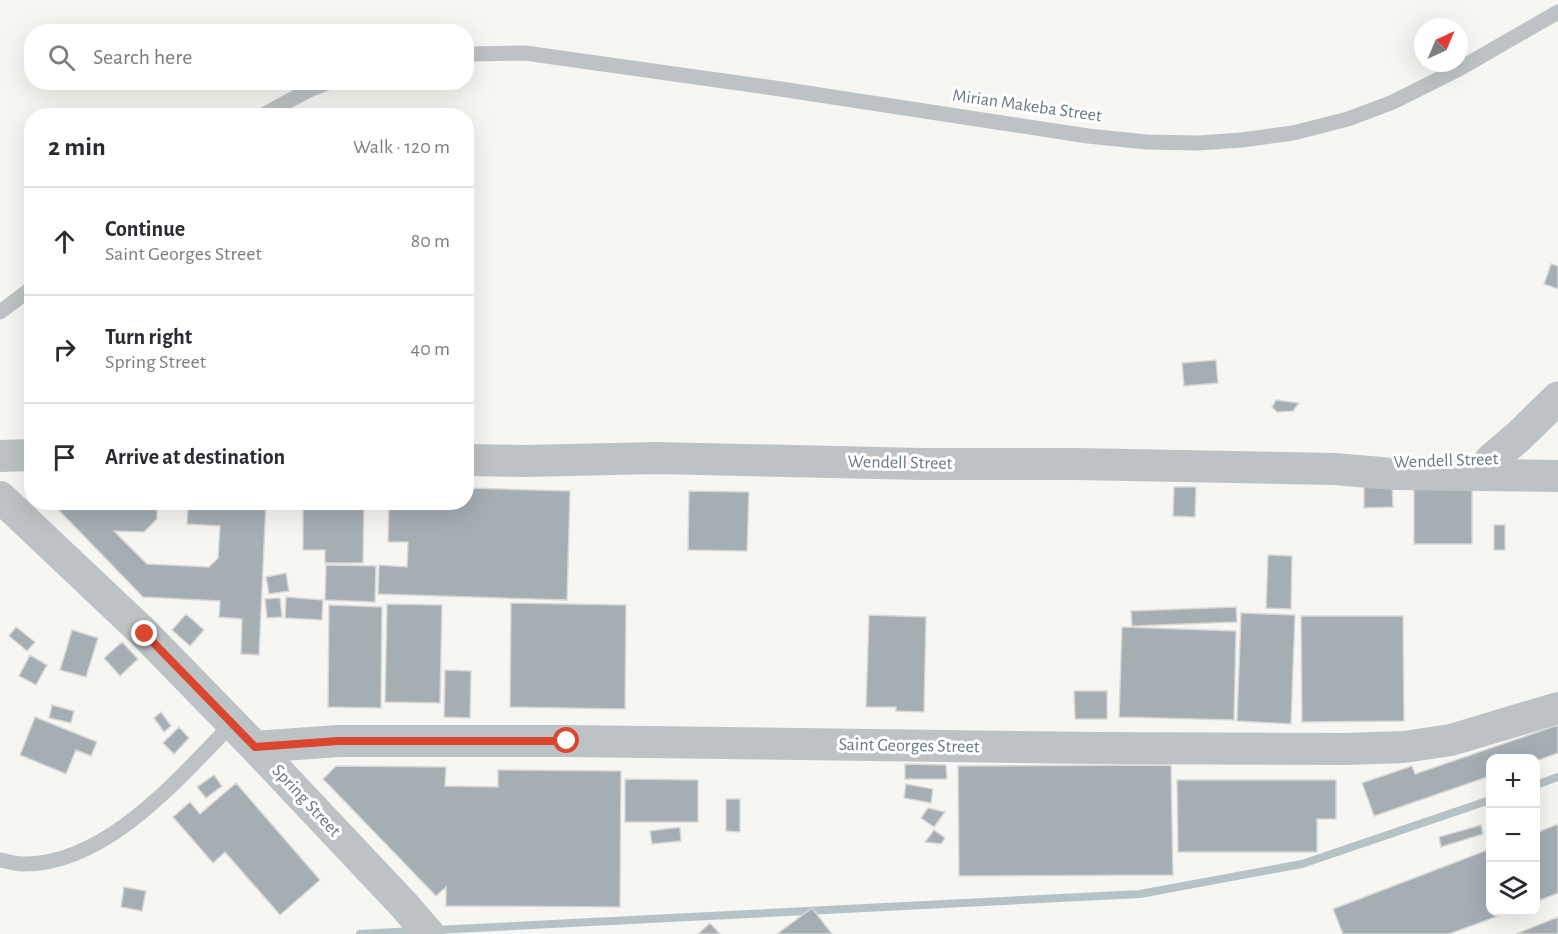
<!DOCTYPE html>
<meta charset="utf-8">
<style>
:root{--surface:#fff;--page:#f7f7f7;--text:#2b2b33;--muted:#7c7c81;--line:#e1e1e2}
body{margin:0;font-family:"Alegreya Sans",sans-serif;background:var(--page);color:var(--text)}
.controls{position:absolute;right:18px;bottom:18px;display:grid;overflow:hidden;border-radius:12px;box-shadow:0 6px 24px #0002}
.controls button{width:54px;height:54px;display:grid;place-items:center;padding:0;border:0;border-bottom:2px solid var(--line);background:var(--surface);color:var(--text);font:30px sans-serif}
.compass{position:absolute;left:1414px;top:18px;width:54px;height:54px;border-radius:50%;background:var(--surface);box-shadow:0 6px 24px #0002;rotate:44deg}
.stop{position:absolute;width:18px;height:18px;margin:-14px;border:4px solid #db462e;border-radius:50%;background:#fff}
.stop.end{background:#db462e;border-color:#fff;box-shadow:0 2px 6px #0008}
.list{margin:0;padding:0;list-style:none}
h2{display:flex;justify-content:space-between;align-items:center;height:78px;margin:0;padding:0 24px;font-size:26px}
h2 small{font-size:20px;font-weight:400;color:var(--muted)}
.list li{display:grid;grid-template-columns:39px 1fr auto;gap:18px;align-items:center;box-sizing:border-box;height:108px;padding:0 24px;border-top:2px solid var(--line)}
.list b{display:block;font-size:22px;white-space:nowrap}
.list p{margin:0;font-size:20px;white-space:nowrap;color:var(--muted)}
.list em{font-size:20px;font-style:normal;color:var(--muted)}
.icon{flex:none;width:33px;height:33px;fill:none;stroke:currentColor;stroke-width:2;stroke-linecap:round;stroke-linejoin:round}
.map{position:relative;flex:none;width:1558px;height:934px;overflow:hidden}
.search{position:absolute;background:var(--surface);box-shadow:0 6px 24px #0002;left:24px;top:24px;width:450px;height:66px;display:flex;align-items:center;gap:15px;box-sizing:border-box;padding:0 21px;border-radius:24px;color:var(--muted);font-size:22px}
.panel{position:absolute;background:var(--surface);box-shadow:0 6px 24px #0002;left:24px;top:108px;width:450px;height:402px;border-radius:24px}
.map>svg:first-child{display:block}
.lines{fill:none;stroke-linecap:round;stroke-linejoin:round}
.stream{stroke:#b5c3c6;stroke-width:8}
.building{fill:#a5aeb3;stroke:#d8d8d6;stroke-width:1.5}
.service{stroke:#bdc2c5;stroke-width:15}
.minor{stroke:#bdc2c5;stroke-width:32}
.tertiary{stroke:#bdc2c5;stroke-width:33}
.route{stroke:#db462e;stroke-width:8}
.labels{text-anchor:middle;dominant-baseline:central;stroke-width:6;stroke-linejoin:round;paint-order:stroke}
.street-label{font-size:18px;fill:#677983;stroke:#fff}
</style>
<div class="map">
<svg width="1558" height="934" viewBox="0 0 1558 934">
<rect width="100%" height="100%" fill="#f6f6f3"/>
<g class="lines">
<!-- stream -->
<path class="stream" d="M1536 785 1558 777
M435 930 1140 894 1302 864 1490 800
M360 934 414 931"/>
</g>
<!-- building -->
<path class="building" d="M1551 264 1558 266V289L1544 284Z
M1216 360 1218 383 1184 386 1182 363Z
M1276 400 1299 403 1293 411 1277 412 1272 407Z
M1364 484H1392L1393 507 1364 508Z
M1174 487H1196L1195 517 1173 516Z
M466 488 570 491 567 600 378 594 379 565 407 567 408 542H388L389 502H466Z
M1414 489 1472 490V544H1414Z
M689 491 749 492 747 551 688 550Z
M51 502H157V519L144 532 114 531 147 564 209 567 218 558 220 526 187 524 188 503 169 502H266L259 655 241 654 242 619 219 617 220 601 143 597Z
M303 502H364L363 563H325V550H303Z
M1494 525H1505V550H1494Z
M1268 555 1292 556 1291 609 1266 608Z
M326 565 376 566 375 602 325 600Z
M286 573 289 591 269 594 266 577Z
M286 597 323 600 322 620 285 618Z
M280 598 282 617 267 618 265 599Z
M511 603 626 605 625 709 510 707Z
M387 604 442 605 440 703 385 702Z
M329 605 382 607 381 708 328 707Z
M1236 607 1237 622 1132 626 1131 611Z
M1241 613 1295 615 1291 724 1237 721Z
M186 614 204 630 190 646 172 630Z
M869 615 926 617 924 712 896 711V707H866Z
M1301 616H1403L1404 721 1302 722Z
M16 627 35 642 27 651 9 636Z
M1122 627 1236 631 1234 720 1119 717Z
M72 630 98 638 86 677 60 670Z
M122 642 138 659 120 676 104 658Z
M30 655 47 665 36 685 19 676Z
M445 670 471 671 470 718 444 717Z
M1074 691H1107V719H1075Z
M52 705 74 711 71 723 49 718Z
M161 712 171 726 164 732 154 718Z
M35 717 97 742 91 756 76 750 66 774 20 755Z
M1558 725V753L1536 761V758H1490V776L1374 816 1362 783 1412 766 1415 774Z
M179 727 189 738 174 754 163 743Z
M905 764 946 765 947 779H905Z
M1171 765 1173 875 959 876 958 766Z
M336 766 446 767 445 786 498 787V770L621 771 620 907 446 906V887L436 896 323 779Z
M214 775 222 786 206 798 197 787Z
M625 779 698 780V822H625Z
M1177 780H1336V819H1317V852H1178Z
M236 783 320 880 280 915 225 852 213 863 173 817 190 802 200 814Z
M906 784 933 789 931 803 904 798Z
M726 799H740V832L726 831Z
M928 808 945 812 934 827 921 818Z
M1558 824V893L1536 902V833Z
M1481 825 1483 834 1441 847 1439 837Z
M680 827 681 841 652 844 650 831Z
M934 830 945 838 941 844 925 842Z
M1490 849V912H1509L1449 934H1343L1333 909Z
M124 887 146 891 142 911 121 907Z
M812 908 832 934H777Z
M1558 917V934H1516Z
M710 923 720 934H698Z"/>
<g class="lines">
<!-- service -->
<path class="service" d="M466 54 525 53 774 88 1088 136 1146 142 1198 143 1242 140 1293 133 1348 119 1393 102 1459 69 1558 12
M261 116 309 90 330 82
M0 312 32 288
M0 860C7 861 15 864 23 864 106 865 179 778 232 724"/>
<!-- minor -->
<path class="minor" d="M0 456 32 455
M466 460 526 461 658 458 921 464H1076L1334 469 1393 474 1558 476
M0 497 145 634 255 747 403 904 429 934
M255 747 338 741H567L1095 748 1346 749 1404 747 1451 740 1558 708"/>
<!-- tertiary -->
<path class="tertiary" d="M1491 460 1519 436 1558 398"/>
</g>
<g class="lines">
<!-- route -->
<path class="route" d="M145 634 255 747 338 741H567"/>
</g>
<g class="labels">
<!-- street labels -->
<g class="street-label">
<text transform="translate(1027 106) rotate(8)">Mirian Makeba Street</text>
<text transform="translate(1446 461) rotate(-2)">Wendell Street</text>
<text transform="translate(900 463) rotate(1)">Wendell Street</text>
<text transform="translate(909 746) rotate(1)">Saint Georges Street</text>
<text transform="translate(306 801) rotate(47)">Spring Street</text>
</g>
</g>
</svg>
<div class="controls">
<button>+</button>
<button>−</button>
<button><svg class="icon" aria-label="layers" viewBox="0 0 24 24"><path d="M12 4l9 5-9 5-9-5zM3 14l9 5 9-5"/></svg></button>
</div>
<svg class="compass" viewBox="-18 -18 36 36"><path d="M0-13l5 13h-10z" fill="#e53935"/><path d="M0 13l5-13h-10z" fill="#7c7c81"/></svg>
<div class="stop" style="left:567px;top:741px"></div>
<div class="stop end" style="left:145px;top:634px"></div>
<div class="search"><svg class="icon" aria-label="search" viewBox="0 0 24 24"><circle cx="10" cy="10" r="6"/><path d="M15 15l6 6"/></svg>Search here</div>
<section class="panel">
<h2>2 min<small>Walk · 120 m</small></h2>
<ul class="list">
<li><svg class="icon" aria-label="ahead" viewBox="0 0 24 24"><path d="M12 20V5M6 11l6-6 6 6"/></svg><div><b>Continue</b><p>Saint Georges Street</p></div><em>80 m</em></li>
<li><svg class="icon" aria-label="right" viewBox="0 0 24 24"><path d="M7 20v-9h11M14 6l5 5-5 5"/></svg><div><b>Turn right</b><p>Spring Street</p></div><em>40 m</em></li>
<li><svg class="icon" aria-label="arrive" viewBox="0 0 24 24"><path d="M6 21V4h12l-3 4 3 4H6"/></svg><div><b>Arrive at destination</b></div></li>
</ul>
</section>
</div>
